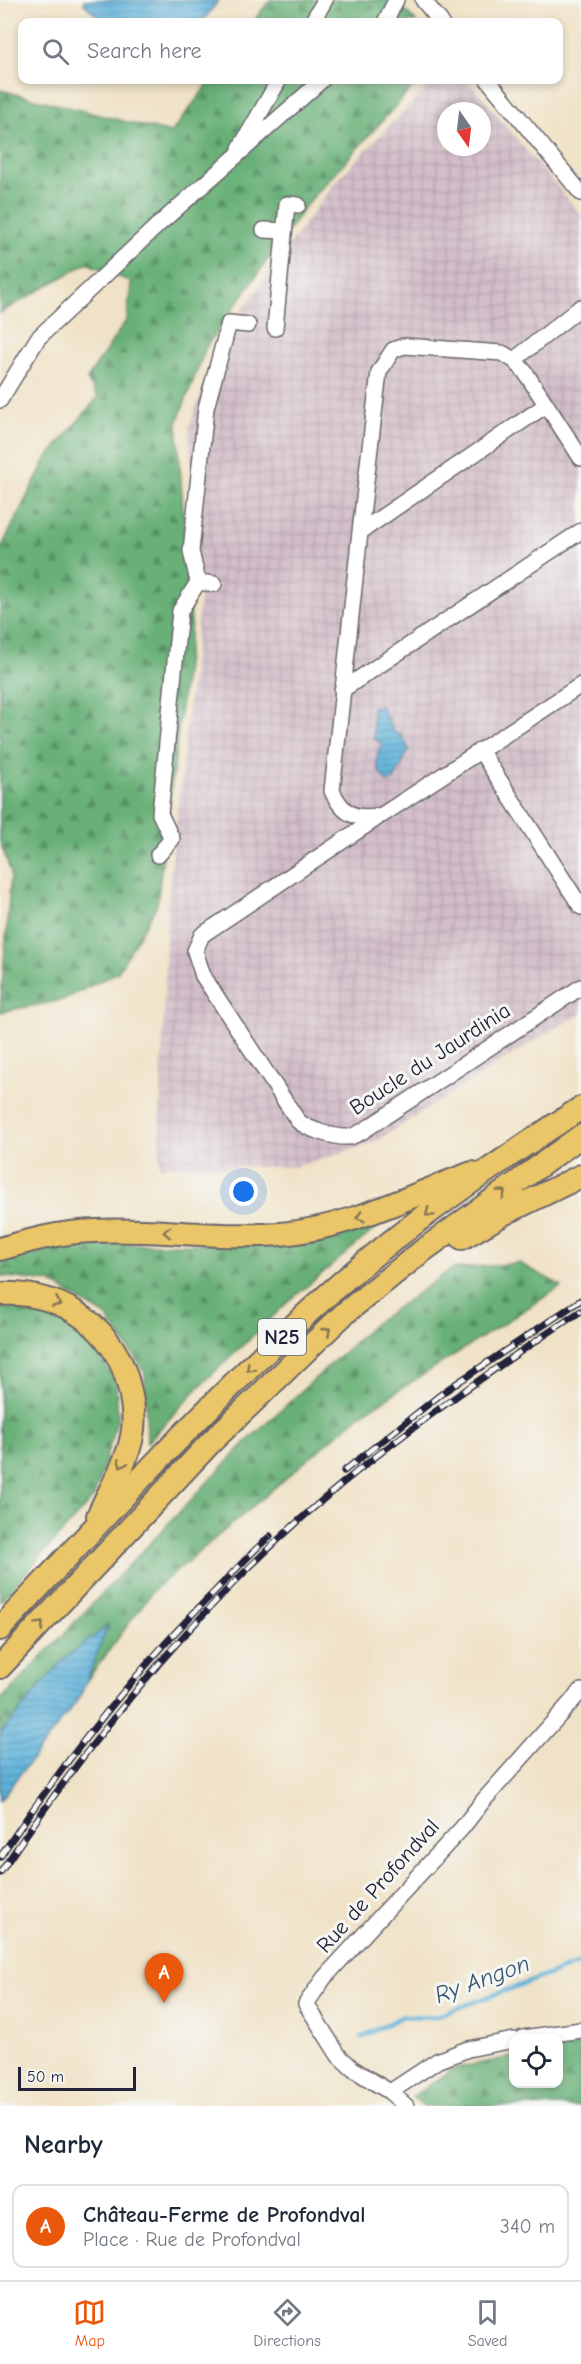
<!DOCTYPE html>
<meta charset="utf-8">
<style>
:root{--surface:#fff;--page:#f2f2f3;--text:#1f2937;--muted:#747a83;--line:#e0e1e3;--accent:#ea580c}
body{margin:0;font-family:"Comic Neue",sans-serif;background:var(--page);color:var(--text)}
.controls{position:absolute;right:18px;bottom:18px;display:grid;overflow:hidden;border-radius:12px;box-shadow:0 3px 9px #0003}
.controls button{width:54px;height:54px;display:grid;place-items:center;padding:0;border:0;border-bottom:2px solid var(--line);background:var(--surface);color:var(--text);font:30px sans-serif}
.compass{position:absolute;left:437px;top:102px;width:54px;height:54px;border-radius:50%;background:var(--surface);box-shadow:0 3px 9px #0003;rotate:166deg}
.scale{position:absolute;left:18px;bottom:15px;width:118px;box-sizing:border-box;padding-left:6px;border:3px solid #22223b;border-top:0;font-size:16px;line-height:21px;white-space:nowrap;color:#22223b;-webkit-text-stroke:4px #f6f6f2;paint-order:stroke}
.you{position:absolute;left:244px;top:1192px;width:21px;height:21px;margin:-15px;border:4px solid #fff;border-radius:50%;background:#1a73e8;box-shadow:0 0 0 9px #1a73e833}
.badge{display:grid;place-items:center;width:39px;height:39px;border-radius:50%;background:var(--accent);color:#fff;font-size:20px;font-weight:700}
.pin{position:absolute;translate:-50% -50px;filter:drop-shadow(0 2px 3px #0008)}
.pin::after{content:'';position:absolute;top:32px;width:21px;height:18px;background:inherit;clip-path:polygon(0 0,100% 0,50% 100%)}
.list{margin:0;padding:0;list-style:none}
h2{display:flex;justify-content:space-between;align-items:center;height:78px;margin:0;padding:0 24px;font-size:26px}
h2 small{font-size:20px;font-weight:400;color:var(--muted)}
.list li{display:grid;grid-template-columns:39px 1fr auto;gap:18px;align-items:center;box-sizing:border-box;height:84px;margin:0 12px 12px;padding:0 12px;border:2px solid var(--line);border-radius:12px}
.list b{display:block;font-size:22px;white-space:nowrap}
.list p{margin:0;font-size:20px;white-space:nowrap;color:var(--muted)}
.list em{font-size:20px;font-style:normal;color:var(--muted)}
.icon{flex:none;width:33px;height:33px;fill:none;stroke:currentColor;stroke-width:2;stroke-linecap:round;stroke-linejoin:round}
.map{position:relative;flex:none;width:581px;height:2106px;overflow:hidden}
.search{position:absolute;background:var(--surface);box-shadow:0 3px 9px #0003;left:18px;right:18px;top:18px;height:66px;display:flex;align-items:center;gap:15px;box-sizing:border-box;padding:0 21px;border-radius:12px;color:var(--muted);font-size:22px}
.sheet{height:174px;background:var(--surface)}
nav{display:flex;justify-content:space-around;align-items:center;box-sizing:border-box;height:84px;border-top:2px solid var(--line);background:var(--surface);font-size:16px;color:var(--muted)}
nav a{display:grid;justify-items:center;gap:3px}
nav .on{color:var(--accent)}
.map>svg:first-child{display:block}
.industrial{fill:url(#industrial-grid);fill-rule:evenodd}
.forest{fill:url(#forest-firs);stroke:#446959;stroke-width:1.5}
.water{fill:url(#water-rules);stroke:#406a8b;stroke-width:1.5}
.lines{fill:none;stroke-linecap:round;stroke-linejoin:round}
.stream{stroke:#5fb3db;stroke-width:4.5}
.minor-casing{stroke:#6a656c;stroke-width:18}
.highway-casing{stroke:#6a656c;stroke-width:26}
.minor{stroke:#fff;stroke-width:15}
.highway{stroke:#eac669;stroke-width:22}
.rail-casing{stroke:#22223b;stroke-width:7}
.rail{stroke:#f6f6f2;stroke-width:4.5;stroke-dasharray:14;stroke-linecap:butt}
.oneway{stroke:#867452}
.labels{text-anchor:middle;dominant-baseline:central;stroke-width:6;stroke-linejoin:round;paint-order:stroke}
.shield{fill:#f6f6f2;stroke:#626272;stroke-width:1.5}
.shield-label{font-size:21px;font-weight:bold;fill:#22223b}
.street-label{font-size:22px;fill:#22223b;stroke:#f6f6f2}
.water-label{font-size:24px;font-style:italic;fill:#375573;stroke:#f6f6f2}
</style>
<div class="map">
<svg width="581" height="2106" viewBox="0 0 581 2106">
<defs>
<pattern id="industrial-grid" width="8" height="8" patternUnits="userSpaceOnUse" patternTransform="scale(1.5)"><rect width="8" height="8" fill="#d2bdc8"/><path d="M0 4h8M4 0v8" fill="none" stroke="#b4a2ad"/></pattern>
<pattern id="forest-firs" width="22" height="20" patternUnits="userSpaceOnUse" patternTransform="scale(1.5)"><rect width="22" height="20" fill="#67b077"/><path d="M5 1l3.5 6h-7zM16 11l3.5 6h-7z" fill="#548f63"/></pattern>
<pattern id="water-rules" width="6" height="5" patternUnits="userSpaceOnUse" patternTransform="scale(1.5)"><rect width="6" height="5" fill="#5fb3db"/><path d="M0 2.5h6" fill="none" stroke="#4e91b3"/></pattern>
</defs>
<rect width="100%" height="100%" fill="#f6f6f2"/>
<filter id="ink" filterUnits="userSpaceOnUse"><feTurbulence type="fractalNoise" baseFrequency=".0167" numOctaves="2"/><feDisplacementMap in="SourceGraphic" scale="12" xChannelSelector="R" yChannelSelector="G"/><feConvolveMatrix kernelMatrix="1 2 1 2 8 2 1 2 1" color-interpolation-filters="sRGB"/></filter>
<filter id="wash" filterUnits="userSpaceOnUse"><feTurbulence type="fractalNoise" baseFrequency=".008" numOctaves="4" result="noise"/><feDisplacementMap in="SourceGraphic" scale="24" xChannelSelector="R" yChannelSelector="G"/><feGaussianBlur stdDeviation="1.35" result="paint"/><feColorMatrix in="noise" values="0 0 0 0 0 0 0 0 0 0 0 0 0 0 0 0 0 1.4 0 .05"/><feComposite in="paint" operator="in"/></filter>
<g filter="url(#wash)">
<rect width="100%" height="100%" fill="#f0e2c6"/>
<!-- industrial -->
<path class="industrial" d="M434 80H467L581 215V1014L537 1039 373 1143 295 1167 159 1166 167 910 200 598 189 427 222 338 336 181ZM446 111H482V147H446Z"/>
<!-- forest -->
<path class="forest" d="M270 0H396L416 22H253Z
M211 80H419L307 204 206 347 177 423 191 624 157 905 118 972 63 1000 0 1012 11 873 0 841V550L46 459 98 397 87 379 127 319 131 282 87 263 0 313V90L171 133Z
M382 1223 287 1303 199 1387 147 1443 145 1373 106 1316 50 1282 0 1276V1263L3 1261 65 1244H249L312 1240Z
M519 1263 562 1286 360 1415 152 1592 0 1799V1701L243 1445 375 1323 452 1269Z
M29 1305 83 1330 116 1382 118 1418 94 1497 0 1601V1309Z
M581 2044V2106H424L412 2097 455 2068 513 2057 514 2084H558L559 2049Z"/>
<!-- water -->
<path class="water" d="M84 0H219L202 22H104L84 4Z
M381 706 393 732 401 735 409 749 394 780 387 782C374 767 375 760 382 743L374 739 372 707Z
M108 1626 80 1697 0 1800V1734L65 1658Z"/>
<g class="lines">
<!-- stream -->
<path class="stream" d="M362 2037 403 2016 433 2017 581 1963"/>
</g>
</g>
<g filter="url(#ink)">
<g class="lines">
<!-- minor casing -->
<g class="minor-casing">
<path id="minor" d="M423 0 441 22
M312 22 325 0
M385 22 396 0
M488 80 581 193
M240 148 279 80
M264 230 284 231
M275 328 287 204 298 205
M514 360 581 307
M0 400 38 338 158 225 322 80
M581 458 525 372 514 360 502 353 404 346 393 350 379 372 360 532 332 791C344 816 356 820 382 815L581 685
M360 532 546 405
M198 582 214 584
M342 690 581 531
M480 750 581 907
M377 818 202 935 195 951 203 976 298 1121C309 1130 335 1138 349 1137 354 1136 359 1133 363 1131L581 987
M172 839 160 814 180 611 198 582 191 551 206 408 229 323 248 325
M158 855 172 839
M523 2038 581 2030
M390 2092 437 2061 468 2049 514 2040
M406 2106 390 2092 353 2069 339 2056 306 2004 324 1978 462 1828 483 1801 581 1691"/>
</g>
<!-- highway casing -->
<g class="highway-casing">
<path id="highway" d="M462 1238 505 1213 581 1176
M0 1249C31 1240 61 1232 94 1231 156 1228 219 1239 281 1234 350 1228 408 1196 472 1173
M0 1294C63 1291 117 1328 130 1391 133 1405 135 1422 132 1436 127 1464 109 1490 98 1516
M0 1629C108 1513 215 1395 333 1290 410 1222 495 1164 581 1108
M0 1667 209 1444 345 1313 421 1252 581 1136"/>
</g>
<!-- minor -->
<use href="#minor" class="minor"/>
<!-- highway -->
<use href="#highway" class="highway"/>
<!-- rail casing -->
<g class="rail-casing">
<path id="rail" d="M344 1471 445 1391 581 1300
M0 1857C65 1760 136 1670 218 1588 235 1570 252 1552 270 1536
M0 1873C100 1724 218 1582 360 1469 431 1412 505 1361 581 1311"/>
</g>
<!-- rail -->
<use href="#rail" class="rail"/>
</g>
<!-- one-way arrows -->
<defs><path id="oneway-chevron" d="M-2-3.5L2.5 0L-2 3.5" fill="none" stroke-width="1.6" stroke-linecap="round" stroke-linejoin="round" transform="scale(1.5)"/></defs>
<g class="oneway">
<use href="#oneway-chevron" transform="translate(502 1193) rotate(-36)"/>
<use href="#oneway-chevron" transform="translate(429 1213) rotate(143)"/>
<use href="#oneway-chevron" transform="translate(360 1217) rotate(164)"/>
<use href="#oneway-chevron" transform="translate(167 1232) rotate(-178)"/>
<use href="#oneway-chevron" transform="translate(57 1303) rotate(24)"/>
<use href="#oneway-chevron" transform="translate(327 1331) rotate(-43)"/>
<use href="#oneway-chevron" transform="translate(250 1368) rotate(135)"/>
<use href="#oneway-chevron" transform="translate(122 1464) rotate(113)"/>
<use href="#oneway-chevron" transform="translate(40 1625) rotate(-47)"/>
</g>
</g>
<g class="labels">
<!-- shield labels -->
<rect class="shield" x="258" y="1319" width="48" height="36" rx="4.5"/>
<g class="shield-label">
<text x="282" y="1337">N25</text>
</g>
<!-- street labels -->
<g class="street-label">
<text transform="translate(430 1059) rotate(-33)">Boucle du Jaurdinia</text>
<text transform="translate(378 1886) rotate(-48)">Rue de Profondval</text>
</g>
<!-- water labels -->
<g class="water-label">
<text transform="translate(482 1979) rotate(-20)">Ry Angon</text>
</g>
</g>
</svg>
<div class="controls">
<button><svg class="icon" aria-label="locate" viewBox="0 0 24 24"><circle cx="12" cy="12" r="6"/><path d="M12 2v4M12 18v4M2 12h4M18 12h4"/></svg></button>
</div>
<svg class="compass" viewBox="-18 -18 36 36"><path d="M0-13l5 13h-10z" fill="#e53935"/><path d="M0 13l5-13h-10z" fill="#747a83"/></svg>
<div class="scale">50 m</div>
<div class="you"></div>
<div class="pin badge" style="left:164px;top:2003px">A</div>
<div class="search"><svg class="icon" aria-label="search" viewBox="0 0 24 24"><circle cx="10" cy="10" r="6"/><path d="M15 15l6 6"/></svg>Search here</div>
</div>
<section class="sheet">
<h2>Nearby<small></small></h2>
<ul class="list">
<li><span class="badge">A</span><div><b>Château-Ferme de Profondval</b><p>Place · Rue de Profondval</p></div><em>340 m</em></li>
</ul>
</section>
<nav>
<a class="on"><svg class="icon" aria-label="map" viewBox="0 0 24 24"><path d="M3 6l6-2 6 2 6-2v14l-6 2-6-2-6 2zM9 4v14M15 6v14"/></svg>Map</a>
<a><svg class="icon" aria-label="directions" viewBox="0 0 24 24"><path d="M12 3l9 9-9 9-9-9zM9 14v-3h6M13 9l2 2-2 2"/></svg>Directions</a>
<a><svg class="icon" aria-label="saved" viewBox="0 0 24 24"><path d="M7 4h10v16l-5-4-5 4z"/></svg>Saved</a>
</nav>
